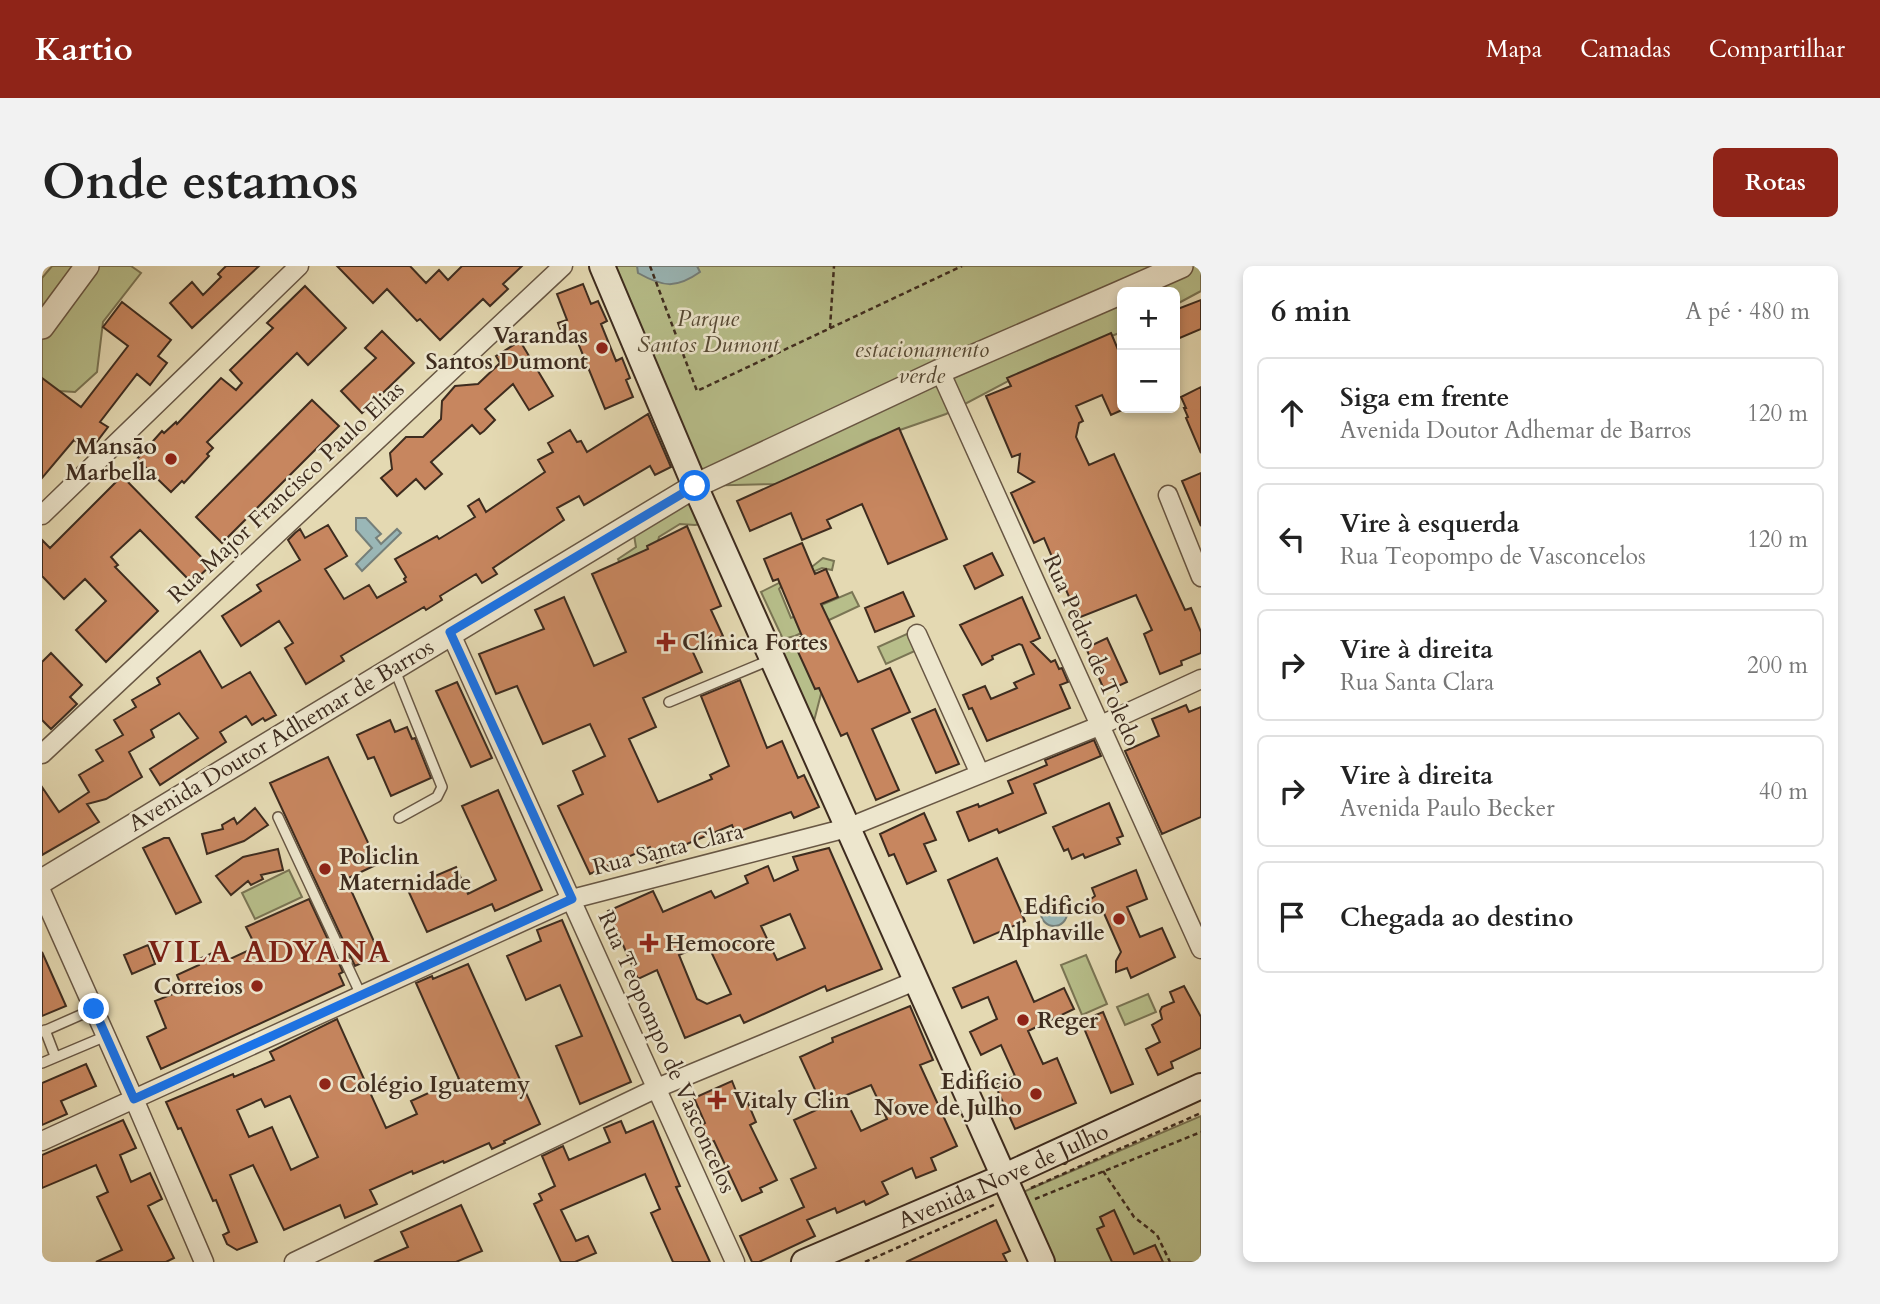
<!DOCTYPE html>
<html lang="pt">
<meta charset="utf-8">
<style>
:root{--surface:#fff;--page:#f2f2f2;--text:#222;--muted:#767676;--line:#e0e0e0;--accent:#8f2418}
body{margin:0;font-family:Cardo,serif;background:var(--page);color:var(--text)}
.controls{position:absolute;right:21px;top:21px;display:grid;overflow:hidden;border-radius:10px;box-shadow:0 4px 10px #0003}
.controls button{width:63px;height:63px;display:grid;place-items:center;padding:0;border:0;border-bottom:2px solid var(--line);background:var(--surface);color:var(--text);font:35px sans-serif}
.stop{position:absolute;width:21px;height:21px;margin:-16px;border:5px solid #1a73e8;border-radius:50%;background:#fff}
.stop.end{background:#1a73e8;border-color:#fff;box-shadow:0 2px 7px #0008}
.list{margin:0;padding:0;list-style:none}
h2{display:flex;justify-content:space-between;align-items:center;height:91px;margin:0;padding:0 28px;font-size:30px}
h2 small{font-size:23px;font-weight:400;color:var(--muted)}
.list li{display:grid;grid-template-columns:46px 1fr auto;gap:21px;align-items:center;box-sizing:border-box;height:112px;margin:0 14px 14px;padding:0 14px;border:2px solid var(--line);border-radius:10px}
.list b{display:block;font-size:26px;white-space:nowrap}
.list p{margin:0;font-size:23px;white-space:nowrap;color:var(--muted)}
.list em{font-size:23px;font-style:normal;color:var(--muted)}
.icon{flex:none;width:38px;height:38px;fill:none;stroke:currentColor;stroke-width:2;stroke-linecap:round;stroke-linejoin:round}
.map{position:relative;flex:none;width:1159px;height:996px;overflow:hidden;border-radius:10px}
header{display:flex;align-items:center;gap:42px;box-sizing:border-box;height:98px;padding:0 35px;background:var(--accent);color:#fff}
header strong{font-size:33px}
nav{display:flex;gap:38px;margin-inline-start:auto;font-size:24px}
.intro{display:flex;align-items:center;justify-content:space-between;box-sizing:border-box;height:168px;padding:0 42px}
h1{margin:0;font-size:49px}
.button{padding:18px 32px;border-radius:10px;background:var(--accent);color:#fff;font-size:24px;font-weight:700}
main{display:flex;gap:42px;padding:0 42px}
aside{flex:1;background:var(--surface);border-radius:10px;box-shadow:0 4px 10px #0003}
.map>svg:first-child{display:block}
.green{fill:#b7be8a;stroke:#7a7554;stroke-width:2}
.water{fill:#9ab7b7;stroke:#757f7a;stroke-width:2}
.building{fill:#c7865f;stroke:#3e2c1f;stroke-width:2;fill-rule:evenodd}
.lines{fill:none;stroke-linecap:round;stroke-linejoin:round}
.service-casing{stroke:#685744;stroke-width:12}
.minor-casing{stroke:#685744;stroke-width:21}
.tertiary-casing{stroke:#685744;stroke-width:26}
.secondary-casing{stroke:#3e2c1f;stroke-width:28}
.path{stroke:#3e2c1f;stroke-width:2.5;stroke-dasharray:5 3.5;stroke-linecap:butt}
.service{stroke:#ede6cd;stroke-width:9}
.minor{stroke:#ede6cd;stroke-width:18}
.tertiary{stroke:#ede6cd;stroke-width:23}
.secondary{stroke:#ede6cd;stroke-width:24}
.route{stroke:#1a73e8;stroke-width:9}
.poi-dot{fill:#8f2418;stroke:#ede6cd;stroke-width:2.5}
.labels{text-anchor:middle;dominant-baseline:central;stroke-width:5;stroke-linejoin:round;paint-order:stroke}
.park-label{font-size:23px;font-style:italic;fill:#564934;stroke:#ede6cd}
.poi-label{font-size:23px;font-weight:bold;fill:#3e2c1f;stroke:#ede6cd;text-anchor:start}
.street-label{font-size:23px;fill:#3e2c1f;stroke:#ede6cd}
.district-label{font-size:30px;font-weight:bold;letter-spacing:2px;fill:#7a1f14;stroke:#ede6cd}
</style>
<header>
<strong>Kartio</strong>
<nav><a>Mapa</a><a>Camadas</a><a>Compartilhar</a></nav>
</header>
<div class="intro"><h1>Onde estamos</h1><a class="button">Rotas</a></div>
<main>
<div class="map">
<svg width="1159" height="996" viewBox="0 0 1159 996">
<rect width="100%" height="100%" fill="#e4d9b2"/>
<filter id="stains"><feTurbulence type="fractalNoise" baseFrequency=".00286" numOctaves="4"/><feColorMatrix values="0 0 0 0 .2 0 0 0 0 .09 0 0 0 0 .02 0 0 0 .5 -.17"/></filter>
<radialGradient id="worn" r=".72"><stop offset=".6" stop-color="#630" stop-opacity="0"/><stop offset="1" stop-color="#630" stop-opacity=".3"/></radialGradient>
<!-- green -->
<path class="green" d="M10 0H89L99 7 61 56 55 106 33 126 0 124V12Z
M565 0H1159V25L1133 39V26H1080V66L1006 94 904 148 829 174 735 218 653 220Z
M619 234 658 237 666 257 653 259 638 258 617 271 612 293 582 305 576 293 594 281 591 263Z
M781 292 792 295 790 304 780 302 741 318 737 323 749 352 810 326 817 340 753 370 741 373 719 326 771 300Z
M867 367 875 384 844 398 836 381Z
M782 368 798 403 779 428 772 455 754 440 728 408 744 376Z
M247 604 260 631 213 653 200 627Z
M1044 689 1065 738 1040 749 1019 699Z
M1106 728 1114 746 1083 759 1075 741Z
M1159 850V996H1013L981 926Z"/>
<!-- water -->
<path class="water" d="M595 0H655L658 6C634 23 621 21 596 7Z
M314 252H324L339 268 334 272 339 278 355 263 359 267 320 305 314 298 330 282 314 264Z
M999 647a13 13 0 1 1 26 0a13 13 0 1 1-26 0Z"/>
<!-- building -->
<path class="building" d="M184 0H217L150 62 128 37 150 16 161 29 179 11 176 8Z
M295 0H368L384 17 397 4 406 14 420 0H480L461 18 466 23 448 40 441 33 398 74 378 53 375 55 345 23 331 37Z
M541 18 549 38 556 35 565 55 559 58 574 95 580 92 588 112 584 114 591 131 563 143 532 67 521 71 516 57 525 54 515 28Z
M263 20 304 62 266 99 255 87 165 176 171 182 165 188 167 190 142 217 140 215 129 226 95 193 120 165 122 167 134 156 135 158 179 112 194 124 200 117 188 104 231 62 225 57Z
M1159 34V63L1133 74V44Z
M80 36 129 74 116 90 125 97 108 119 95 108 58 156 66 161 47 186 32 174 0 212V112L39 141 86 80 61 61Z
M340 65 372 97 320 147 299 125 334 92 323 82Z
M1069 67 1080 93V144L1069 149 1060 129 1034 140 1041 155 1037 157 1034 171 1047 199 1072 188 1143 344 1149 342 1159 366V387L1139 395 1140 399 1118 408 1102 368 1110 364 1094 329 1036 352 1002 272 992 277 969 227 992 216 976 206 978 188 970 191 944 130 969 120 965 112Z
M478 75 511 130 487 144 471 118 443 143 453 154 442 165 438 168 430 159 389 196 400 208 383 223 374 213 355 230 339 212 350 203 348 187 364 171H381L399 153 400 135 413 120 436 118 458 97 454 90Z
M1159 121V187L1144 152 1146 151 1142 142H1144L1139 131Z
M270 134 297 160 180 277 154 251Z
M606 148 629 201 613 209 608 200 542 239 537 230 515 242 522 254 451 302 455 308 440 317 434 308 398 330 400 334 384 344 382 341 299 390 302 395 264 418 243 382 251 377 237 355 199 380 180 350 219 325 215 319 258 294 246 274 253 267 258 263 263 272 286 259 305 290 283 303 302 333 327 319 335 332 364 316 362 313 364 311 353 293 395 270 397 273 433 251 426 240 437 233 444 246 503 206 496 194 511 186 506 177 528 164 535 176 539 175 545 186Z
M857 162 905 273 846 298 820 238 785 254 789 262 760 274 749 247 708 265 695 235Z
M1159 207V260L1140 215Z
M80 210 168 300 150 317 98 264 69 291 76 299 73 301 116 345 64 396 34 364 64 335 43 313 22 333 0 310V274L8 282Z
M645 260 679 340 669 344 681 370 650 384 660 406 601 432 614 461 587 473 616 536 670 513 668 509 687 500 659 430 698 414 725 482 740 475 756 512 762 509 777 541 752 552 749 546 693 567 690 559 635 582 637 587 615 597 608 581 548 608 516 540 541 528 531 505 563 490 548 458 501 478 475 420 454 428 437 388 502 363 493 344 522 331 552 400 584 386 550 308 606 283 605 280Z
M760 277 773 308 784 303 796 331 779 338 816 416 848 402 868 446 830 463 857 524 834 534 805 467 799 470 777 422 773 423 763 401 751 375 760 370 736 313 731 315 722 293Z
M950 287 961 309 933 323 922 300Z
M861 326 872 350 833 366 823 342Z
M980 331 998 372 989 376 1009 396 1013 394 1017 403 1020 402 1026 416 1018 419 1028 442 945 475 930 442 927 443 921 429 943 420 949 433 975 422 972 417 992 408 980 379 977 378 950 390 951 393 940 399 918 359Z
M1065 372 1085 416 1063 426 1044 382Z
M158 385 180 422 208 406 234 449 223 455 221 452 210 459 204 450 178 466 184 476 118 519 108 503 156 472 137 447 109 464 112 471 87 486 100 511 64 533 45 538 57 556 0 589V521L17 546 47 526 37 509 61 495 54 484 81 469 72 454 94 441 90 434 118 418 115 412Z
M9 387 40 419 28 431 35 438 9 463 0 454V396Z
M415 416 450 492 429 501 394 425Z
M1144 439 1147 446 1159 441V551L1120 568 1083 485 1117 470 1110 453Z
M893 443 917 498 894 507 870 453Z
M348 454 353 466 365 461 370 473 373 472 389 512 349 530 332 491 326 493 315 469Z
M1052 474 1059 490 992 518 1004 547 957 567 955 563 927 575 915 546 936 538 937 541 971 527 966 515 1005 499 1003 494Z
M286 491 336 598 304 613 338 689 313 700 228 517Z
M456 524 500 624 453 645 450 638 385 666 365 622 414 601 426 628 454 614 420 540Z
M1067 537 1081 570 1075 572 1078 578 1043 592 1041 588 1030 593 1026 583 1022 585 1011 561Z
M213 542 226 559 202 575 165 588 160 568 181 563 180 559 192 552 195 558Z
M882 547 894 574 882 578 894 605 865 618 852 588 847 590 838 568Z
M122 572H127L159 636 134 648 101 582Z
M787 582 840 703 785 725 783 720 702 757 698 749 643 772 615 704 596 713 566 645 611 625 621 646 669 625 673 632 706 617 703 610 726 600 732 615 756 604 751 591ZM748 648 763 682 735 694 719 660ZM665 677 689 728 665 738 655 733 637 689Z
M236 583 241 604 219 609 221 613 209 619 206 615 189 629 174 610 201 591Z
M955 592 983 655 932 677 906 614Z
M1094 604 1105 633 1085 641 1098 671 1120 662 1133 691 1089 712 1085 702 1074 706V695L1079 686 1061 645 1051 643 1044 637 1053 630 1050 622Z
M267 633 301 706 297 708 302 719 119 803 105 771 124 762 113 735 141 724 135 709 157 699 155 694 181 682 186 694 214 681 204 661Z
M520 654 589 816 538 838 514 780 540 770 518 719 484 734 465 690 499 675 495 664Z
M106 679 113 698 90 708 82 689Z
M0 686 24 740 0 750Z
M974 695 992 736 1022 722 1032 743 986 765 1001 798 1015 792 1034 837 973 863 953 819 973 810 959 779 939 789 928 766 955 753 946 731 920 742 911 722Z
M426 698 498 858 462 875 463 877 450 883 447 877 402 897 401 895 371 908 370 905 328 924 335 938 303 952 298 939 242 964 211 899 188 909 215 976 195 984 185 978 181 969 187 966 174 934 171 935 139 862 136 863 124 836 191 808 192 811 232 794 228 786 295 753 344 862 375 848 369 835 417 813 374 717 390 710 391 713ZM248 830 276 891 249 904 230 861 207 871 195 844 219 833 223 841Z
M1142 720 1159 751V782L1129 796 1131 802 1116 809 1104 783 1118 776 1110 759 1120 753 1118 745 1120 741 1132 736 1128 726Z
M868 740 891 794 878 799 915 880 889 892 894 904 874 912 870 902 840 916 846 928 824 939 822 935 795 947 793 942 765 954 773 970 717 996H710L698 970 762 941 749 913 774 902 752 854 781 841 758 791 791 776 790 772ZM829 819 845 853 819 865 802 830Z
M1061 746 1091 818 1069 827 1039 755Z
M44 798 54 820 19 835 25 848 0 859V817Z
M690 815 700 840 706 837 714 856 708 859 735 914 718 922 720 926 700 935 672 875 666 878 658 860 663 857 652 832Z
M81 854 94 882 78 889 89 916 108 907 120 933 106 940 132 992 124 996H54L80 984 55 931 66 926 54 899 0 922V889Z
M579 855 584 867 611 855 638 920 634 921 668 996H631L609 947 618 943 603 908 519 944 534 975 546 970 554 987 533 996H519L492 938 500 934 497 928 513 920 500 890 521 880 527 894 568 876 562 862Z
M419 939 440 985 414 996H332L366 981 359 966Z
M1072 944 1092 988 1113 979 1121 996H1070L1055 963 1062 960 1058 951Z
M954 954 968 985 961 988 965 996H864Z"/>
<g class="lines">
<!-- service casing -->
<g class="service-casing">
<path id="service" d="M352 402 400 521 395 531 357 552
M627 436 728 394
M236 551 319 729
M3 764 13 790
M0 766 52 743
M0 797 64 770"/>
</g>
<!-- minor casing -->
<g class="minor-casing">
<path id="minor" d="M898 105 1159 683
M1126 229 1159 311
M0 249 257 0
M408 366 693 996
M875 368 938 508
M0 488 521 0
M0 627 92 833 162 996
M0 875 530 633 805 562 1057 460 1159 413
M252 996 615 822 873 715"/>
</g>
<!-- tertiary casing -->
<g class="tertiary-casing">
<path id="tertiary" d="M1080 26 1139 0
M0 61 45 0
M0 615 653 220 898 105 1080 26"/>
</g>
<!-- secondary casing -->
<g class="secondary-casing">
<g id="secondary">
<path d="M560 0 653 220 1000 996"/>
<path id="s1" d="M762 996 963 910 1159 820"/>
</g>
</g>
<!-- path -->
<path class="path" d="M608 0 655 125 920 0
M788 62 792 0
M1061 905 1092 951 1115 969 1128 996
M989 922 1159 847
M993 933 1159 866
M823 996 954 938"/>
<!-- service -->
<use href="#service" class="service"/>
<!-- minor -->
<use href="#minor" class="minor"/>
<!-- tertiary -->
<use href="#tertiary" class="tertiary"/>
<!-- secondary -->
<use href="#secondary" class="secondary"/>
</g>
<g class="lines">
<!-- route -->
<path class="route" d="M52 743 92 833 530 633 408 366 653 220"/>
</g>
<!-- markers -->
<g class="poi-dot">
<circle cx="560" cy="82" r="7"/>
<circle cx="129" cy="193" r="7"/>
<path d="M620.5 365.5h7v7h7v7h-7v7h-7v-7h-7v-7h7z"/>
<circle cx="283" cy="603" r="7"/>
<circle cx="1077" cy="653" r="7"/>
<path d="M603.5 666.5h7v7h7v7h-7v7h-7v-7h-7v-7h7z"/>
<circle cx="215" cy="720" r="7"/>
<circle cx="981" cy="754" r="7"/>
<circle cx="283" cy="818" r="7"/>
<circle cx="994" cy="828" r="7"/>
<path d="M671.5 823.5h7v7h7v7h-7v7h-7v-7h-7v-7h7z"/>
</g>
<g class="labels">
<!-- park labels -->
<g class="park-label">
<text x="666" y="52">Parque<tspan x="666" dy="26">Santos Dumont</tspan></text>
<text x="880" y="83">estacionamento<tspan x="880" dy="26">verde</tspan></text>
</g>
<!-- poi labels -->
<g class="poi-label">
<text x="546" y="69" text-anchor="end">Varandas<tspan x="546" dy="26">Santos Dumont</tspan></text>
<text x="115" y="180" text-anchor="end">Mansāo<tspan x="115" dy="26">Marbella</tspan></text>
<text x="640" y="376">Clínica Fortes</text>
<text x="297" y="590">Policlin<tspan x="297" dy="26">Maternidade</tspan></text>
<text x="1063" y="640" text-anchor="end">Edificio<tspan x="1063" dy="26">Alphaville</tspan></text>
<text x="623" y="677">Hemocore</text>
<text x="201" y="720" text-anchor="end">Correios</text>
<text x="995" y="754">Reger</text>
<text x="980" y="815" text-anchor="end">Edifício<tspan x="980" dy="26">Nove de Julho</tspan></text>
<text x="297" y="818">Colégio Iguatemy</text>
<text x="691" y="834">Vitaly Clin</text>
</g>
<!-- street labels -->
<g class="street-label">
<text transform="translate(244 226) rotate(-43)">Rua Major Francisco Paulo Elias</text>
<text transform="translate(1050 384) rotate(66)">Rua Pedro de Toledo</text>
<text transform="translate(239 469) rotate(-31)">Avenida Doutor Adhemar de Barros</text>
<text transform="translate(626 583) rotate(-14)">Rua Santa Clara</text>
<text transform="translate(625 786) rotate(66)">Rua Teopompo de Vasconcelos</text>
<text stroke="none"><textPath href="#s1" startOffset="217">Avenida Nove de Julho</textPath></text>
</g>
<!-- district labels -->
<g class="district-label">
<text x="228" y="686">VILA ADYANA</text>
</g>
</g>
<rect width="100%" height="100%" filter="url(#stains)"/>
<rect width="100%" height="100%" fill="url(#worn)"/>
</svg>
<div class="controls">
<button>+</button>
<button>−</button>
</div>
<div class="stop" style="left:653px;top:220px"></div>
<div class="stop end" style="left:52px;top:743px"></div>
</div>
<aside>
<h2>6 min<small>A pé · 480 m</small></h2>
<ul class="list">
<li><svg class="icon" aria-label="ahead" viewBox="0 0 24 24"><path d="M12 20V5M6 11l6-6 6 6"/></svg><div><b>Siga em frente</b><p>Avenida Doutor Adhemar de Barros</p></div><em>120 m</em></li>
<li><svg class="icon" aria-label="left" viewBox="0 0 24 24"><path d="M17 20v-9H6M10 6l-5 5 5 5"/></svg><div><b>Vire à esquerda</b><p>Rua Teopompo de Vasconcelos</p></div><em>120 m</em></li>
<li><svg class="icon" aria-label="right" viewBox="0 0 24 24"><path d="M7 20v-9h11M14 6l5 5-5 5"/></svg><div><b>Vire à direita</b><p>Rua Santa Clara</p></div><em>200 m</em></li>
<li><svg class="icon" aria-label="right" viewBox="0 0 24 24"><path d="M7 20v-9h11M14 6l5 5-5 5"/></svg><div><b>Vire à direita</b><p>Avenida Paulo Becker</p></div><em>40 m</em></li>
<li><svg class="icon" aria-label="arrive" viewBox="0 0 24 24"><path d="M6 21V4h12l-3 4 3 4H6"/></svg><div><b>Chegada ao destino</b></div></li>
</ul>
</aside>
</main>
